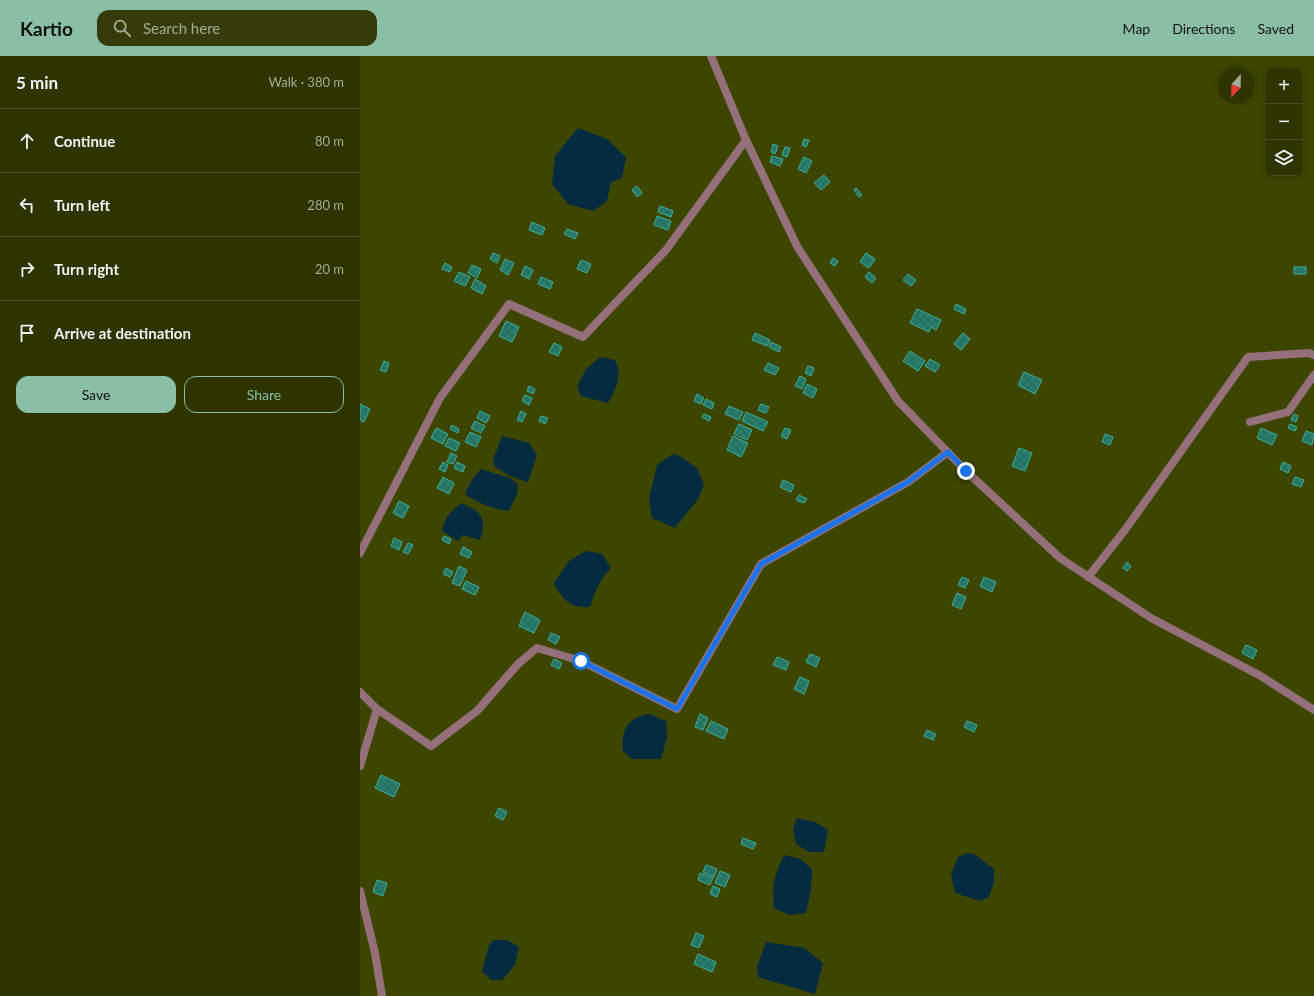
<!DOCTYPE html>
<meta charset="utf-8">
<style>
:root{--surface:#2d3400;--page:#353c0a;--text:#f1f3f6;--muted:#a7aa99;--line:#484f22;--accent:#8abfa5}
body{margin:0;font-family:Lato,sans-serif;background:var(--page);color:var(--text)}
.controls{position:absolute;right:12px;top:12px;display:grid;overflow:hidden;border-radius:8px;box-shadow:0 2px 6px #0003}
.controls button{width:36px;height:36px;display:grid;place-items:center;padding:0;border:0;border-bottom:1px solid var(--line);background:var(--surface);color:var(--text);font:20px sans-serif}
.compass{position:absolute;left:858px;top:12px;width:36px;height:36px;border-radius:50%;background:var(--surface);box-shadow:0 2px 6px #0003;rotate:202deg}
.stop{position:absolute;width:12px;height:12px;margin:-9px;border:3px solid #1a73e8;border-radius:50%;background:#fff}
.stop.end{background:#1a73e8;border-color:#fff;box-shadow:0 1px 4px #0008}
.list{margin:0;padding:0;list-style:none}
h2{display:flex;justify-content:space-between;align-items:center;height:52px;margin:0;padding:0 16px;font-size:17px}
h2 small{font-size:13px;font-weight:400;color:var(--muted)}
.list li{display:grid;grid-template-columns:26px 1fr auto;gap:12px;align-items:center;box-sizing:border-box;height:64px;padding:0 16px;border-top:1px solid var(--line)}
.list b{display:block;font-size:15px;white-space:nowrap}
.list em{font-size:13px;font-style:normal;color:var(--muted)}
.actions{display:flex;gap:8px;padding:12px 16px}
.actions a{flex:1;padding:9px 0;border:1px solid var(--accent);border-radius:12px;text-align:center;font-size:14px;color:var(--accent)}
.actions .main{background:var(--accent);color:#111}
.icon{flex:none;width:22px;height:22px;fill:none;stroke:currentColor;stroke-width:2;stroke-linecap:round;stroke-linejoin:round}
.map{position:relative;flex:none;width:954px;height:940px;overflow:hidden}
header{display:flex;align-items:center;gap:24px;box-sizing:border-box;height:56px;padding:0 20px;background:var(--accent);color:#111}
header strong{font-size:19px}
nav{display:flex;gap:22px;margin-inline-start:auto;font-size:14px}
.search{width:280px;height:36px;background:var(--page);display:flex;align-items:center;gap:10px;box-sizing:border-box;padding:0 14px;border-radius:12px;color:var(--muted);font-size:15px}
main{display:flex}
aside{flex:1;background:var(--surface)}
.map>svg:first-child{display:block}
.water{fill:#042b40}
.building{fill:url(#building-cross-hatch);stroke:#3bb19b}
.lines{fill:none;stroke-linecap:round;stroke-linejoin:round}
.street{stroke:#95707b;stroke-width:8}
.route{stroke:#1a73e8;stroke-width:5}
</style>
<header>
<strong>Kartio</strong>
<div class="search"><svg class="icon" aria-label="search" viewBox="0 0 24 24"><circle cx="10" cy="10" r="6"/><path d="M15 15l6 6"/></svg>Search here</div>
<nav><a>Map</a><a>Directions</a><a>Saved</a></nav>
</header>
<main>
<aside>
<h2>5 min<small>Walk · 380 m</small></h2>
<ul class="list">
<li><svg class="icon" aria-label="ahead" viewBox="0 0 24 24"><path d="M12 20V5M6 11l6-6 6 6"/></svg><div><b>Continue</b></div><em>80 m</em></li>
<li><svg class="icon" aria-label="left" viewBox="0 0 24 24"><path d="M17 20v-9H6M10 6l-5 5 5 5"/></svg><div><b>Turn left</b></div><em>280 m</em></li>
<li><svg class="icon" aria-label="right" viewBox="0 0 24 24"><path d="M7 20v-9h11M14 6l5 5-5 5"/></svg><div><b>Turn right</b></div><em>20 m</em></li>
<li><svg class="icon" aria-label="arrive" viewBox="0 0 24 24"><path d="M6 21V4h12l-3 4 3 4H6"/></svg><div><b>Arrive at destination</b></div></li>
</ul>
<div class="actions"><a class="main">Save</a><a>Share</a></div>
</aside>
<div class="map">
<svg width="954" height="940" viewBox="0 0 954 940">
<defs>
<pattern id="building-cross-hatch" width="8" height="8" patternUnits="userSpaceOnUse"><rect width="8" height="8" fill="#257d6d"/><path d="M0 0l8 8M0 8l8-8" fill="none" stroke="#326456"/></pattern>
</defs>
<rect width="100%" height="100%" fill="#3c4600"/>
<!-- water -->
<path class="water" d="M218 72 247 83 266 101 262 122 251 126 247 145 233 155 208 148 192 128 195 100Z
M240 301 255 304C263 321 256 332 248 347L221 340 217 331 226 313Z
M142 380 169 387 177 399 168 426 150 420 135 411 133 404Z
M313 398 318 399 337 412 344 429 338 443 315 472 292 462 289 443 297 409Z
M121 413 152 423 158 429 157 438 149 455C133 453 118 447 105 438L112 424Z
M101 447C122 455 127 463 120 484L103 479 98 485 82 475C83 463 92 455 101 447Z
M226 495 242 498 251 512C239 524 235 536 230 551 212 553 202 544 194 527L209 505Z
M289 658 306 665 307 681 301 703H272L263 695C261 674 267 662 289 658Z
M437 762 455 766 468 774 464 796H449L436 788 433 773Z
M607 797 614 798 634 813V826L629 841 620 845 595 837 591 818 598 801Z
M424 799 440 803 452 813 451 833 446 857 429 859 414 852C412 828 414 821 424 799Z
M134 884H147L159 891 155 909 142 924H131L122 915 129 889Z
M406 886 444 892 463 907 455 938 398 921 397 911Z"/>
<!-- building -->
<path class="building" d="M444 83 449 84 446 91 442 89Z
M413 88 418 90 415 98 411 96Z
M425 91 430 92 427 101 422 99Z
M412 100 423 103 420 110 410 106Z
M444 101 452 105 446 117 438 113Z
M464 119 470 126 461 134 454 127Z
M277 130 282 137 277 141 272 134Z
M496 132 502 139 499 141 494 134Z
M300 150 313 155 311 161 298 156Z
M297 160 311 165 308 174 294 169Z
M172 166 185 172 182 179 169 174Z
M207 173 218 177 215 183 204 178Z
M133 197 140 200 137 207 130 203Z
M506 197 515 203 509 212 500 206Z
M473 202 478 205 475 210 470 207Z
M145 203 154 207 148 219 140 214Z
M221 204 231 208 227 217 217 213Z
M85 207 92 211 90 216 82 213Z
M112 209 121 213 117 222 108 217Z
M165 210 173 214 169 223 161 219Z
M934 211H946V218H934Z
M99 216 110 221 105 230 94 225Z
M509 216 516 222 512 227 505 221Z
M548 218 556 224 551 230 543 224Z
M181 221 193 226 190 233 178 228Z
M115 223 126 230 122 238 111 232Z
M596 248 606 253 604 258 594 253Z
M557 253 581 264 576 274 571 271 569 276 550 267Z
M146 265 159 271 152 286 139 280Z
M395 277 410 284 407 290 392 284Z
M603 277 610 283 601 294 594 288Z
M411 286 421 291 419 296 409 291Z
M194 287 202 291 198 300 189 296Z
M550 295 565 305 558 315 543 305Z
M570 303 580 309 575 316 565 310Z
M24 305 29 307 26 316 20 314Z
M408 307 419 312 415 319 404 314Z
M448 310 454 312 451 320 445 317Z
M664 316 682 324 675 338 658 329Z
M440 320 446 323 442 333 435 330Z
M447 328 457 333 453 342 443 337Z
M169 330 175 333 173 338 167 335Z
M337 338 344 342 341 348 334 345Z
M165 339 172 342 169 349 162 345Z
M346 343 354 347 352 353 343 349Z
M0 348 10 353 4 366 0 364Z
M401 348 409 351 406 357 398 354Z
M369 350 383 356 379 364 365 358Z
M120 355 130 360 126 367 117 362Z
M161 355 166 358 162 366 157 364Z
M386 356 408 366 403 375 382 365Z
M344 358 351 361 349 365 342 361Z
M934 358 938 360 936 366 931 364Z
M181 360 188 362 185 368 179 365Z
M115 365 125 370 121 377 111 372Z
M379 368 392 374 387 384 374 378Z
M930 368 937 371 935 375 928 372Z
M92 369 99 373 98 377 90 373Z
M76 372 88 378 83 388 71 382Z
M425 372 431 374 427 383 421 380Z
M901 372 917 379 912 389 897 382Z
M946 375 954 378 952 389 942 385Z
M110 376 121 381 116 391 105 386Z
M745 378 753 381 750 389 742 386Z
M373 380 388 387 381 401 367 394Z
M89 382 100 387 96 395 85 390Z
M659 392 672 397 665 415 652 410Z
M91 397 97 400 93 408 87 406Z
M83 406 88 409 85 416 79 413Z
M97 406 105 410 103 416 94 412Z
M923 406 931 410 928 417 920 413Z
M83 421 94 427 89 438 77 432Z
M935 421 944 424 941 431 932 428Z
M423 424 434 429 431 436 420 431Z
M439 439 447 443 444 447 436 444Z
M39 445 49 450 43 462 33 457Z
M84 480 91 483 89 488 82 484Z
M34 482 42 486 39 494 31 490Z
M48 487 53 489 48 498 43 496Z
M103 491 112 496 109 502 100 498Z
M767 506 771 510 767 515 763 512Z
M99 510 107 514 100 530 92 527Z
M86 512 93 516 90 521 83 518Z
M602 521 609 524 605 532 598 529Z
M624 521 636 526 632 536 620 530Z
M106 525 119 531 115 539 102 533Z
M597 537 606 541 601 553 592 549Z
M165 556 180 564 174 577 159 570Z
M191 577 200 581 196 588 188 584Z
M886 589 897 594 893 603 882 597Z
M450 598 460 602 456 611 446 606Z
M417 601 429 606 426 614 413 609Z
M194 603 202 607 199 613 191 609Z
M440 621 449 625 444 638 434 633Z
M340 658 348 662 343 674 335 671Z
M351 665 368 673 364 683 346 675Z
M607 665 617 669 614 676 604 671Z
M567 674 576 678 573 684 564 680Z
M21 719 40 728 34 741 15 732Z
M139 752 147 756 143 764 135 760Z
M383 782 396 787 393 793 381 788Z
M346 809 357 813 354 821 343 816Z
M360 815 370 819 365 831 355 827Z
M340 817 353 822 350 829 338 824Z
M17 824 27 827 23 840 13 836Z
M353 830 360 833 357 841 350 838Z
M336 877 344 880 339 892 331 889Z
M338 898 356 906 352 916 334 908Z"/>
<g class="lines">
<!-- street -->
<path class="street" d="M351 0 386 84 438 192 538 345 606 415 700 502 791 562 899 619 954 654
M890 366 928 356 954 319
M0 497 80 342 149 248 223 281 306 194 386 84
M728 521 765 474 888 301 949 297 954 299
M0 636 17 653 0 710
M17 653 71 690 117 655 158 608 177 592 221 605 317 653 401 508 548 426 588 396
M0 835 15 897 22 940"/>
</g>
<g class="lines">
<!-- route -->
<path class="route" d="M221 605 317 653 401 508 548 426 588 396 606 415"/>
</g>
</svg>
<div class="controls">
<button>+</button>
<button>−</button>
<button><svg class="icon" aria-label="layers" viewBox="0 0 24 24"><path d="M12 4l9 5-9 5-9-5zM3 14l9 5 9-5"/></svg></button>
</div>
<svg class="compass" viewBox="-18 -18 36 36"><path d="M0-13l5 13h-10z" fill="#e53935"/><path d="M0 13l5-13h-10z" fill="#a7aa99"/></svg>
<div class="stop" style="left:221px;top:605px"></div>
<div class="stop end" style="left:606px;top:415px"></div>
</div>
</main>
